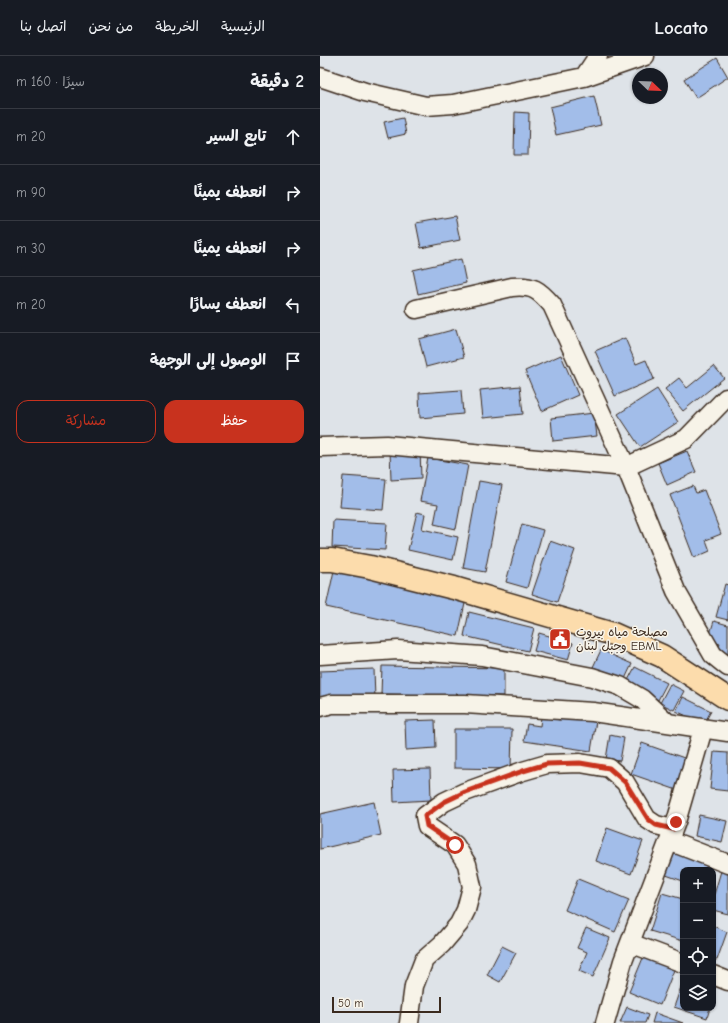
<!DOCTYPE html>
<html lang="ar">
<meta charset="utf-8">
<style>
:root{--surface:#171b24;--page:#242831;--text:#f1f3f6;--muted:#9ea1a6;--line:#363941;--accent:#c8321e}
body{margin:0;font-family:"Comic Neue","Playpen Sans Arabic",sans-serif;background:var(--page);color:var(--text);direction:rtl}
.controls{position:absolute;right:12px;bottom:12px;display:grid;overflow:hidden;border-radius:8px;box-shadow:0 1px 3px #0004}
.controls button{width:36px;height:36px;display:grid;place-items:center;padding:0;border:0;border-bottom:1px solid var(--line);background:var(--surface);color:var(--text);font:20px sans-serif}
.compass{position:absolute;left:312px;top:12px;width:36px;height:36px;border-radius:50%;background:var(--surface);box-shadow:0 1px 3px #0004;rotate:113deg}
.scale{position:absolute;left:12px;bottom:10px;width:109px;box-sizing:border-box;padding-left:4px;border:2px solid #3b2a1e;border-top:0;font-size:11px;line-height:14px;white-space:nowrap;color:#3b2a1e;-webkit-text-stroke:3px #f7f3e8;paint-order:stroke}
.stop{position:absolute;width:12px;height:12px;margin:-9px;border:3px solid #c8321e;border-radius:50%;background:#fff}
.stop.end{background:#c8321e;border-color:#fff;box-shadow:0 1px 4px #0008}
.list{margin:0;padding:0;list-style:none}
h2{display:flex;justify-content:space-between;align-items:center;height:52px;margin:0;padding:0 16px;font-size:17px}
h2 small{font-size:13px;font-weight:400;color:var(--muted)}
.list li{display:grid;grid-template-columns:26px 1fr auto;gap:12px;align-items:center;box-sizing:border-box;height:56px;padding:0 16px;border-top:1px solid var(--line)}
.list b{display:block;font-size:15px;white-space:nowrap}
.list em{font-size:13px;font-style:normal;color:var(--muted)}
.actions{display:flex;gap:8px;padding:12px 16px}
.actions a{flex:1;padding:9px 0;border:1px solid var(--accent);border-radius:12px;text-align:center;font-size:14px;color:var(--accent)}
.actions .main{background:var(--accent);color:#fff}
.icon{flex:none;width:22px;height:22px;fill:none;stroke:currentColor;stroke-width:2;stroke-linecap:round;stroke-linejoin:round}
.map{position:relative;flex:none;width:408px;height:967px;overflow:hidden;direction:ltr}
header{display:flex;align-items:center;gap:24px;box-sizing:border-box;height:56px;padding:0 20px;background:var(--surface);border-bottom:1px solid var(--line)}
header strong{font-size:19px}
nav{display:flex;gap:22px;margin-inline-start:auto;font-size:14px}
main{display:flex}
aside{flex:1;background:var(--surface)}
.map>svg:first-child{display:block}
.building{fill:#a2bde9;stroke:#3b2a1e}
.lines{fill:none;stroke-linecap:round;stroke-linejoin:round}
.minor-casing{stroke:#3b2a1e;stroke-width:21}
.major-casing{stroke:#3b2a1e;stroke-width:25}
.minor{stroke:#f7f3e8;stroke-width:18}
.major{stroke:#fcdcac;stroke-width:22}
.route{stroke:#c8321e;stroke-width:5}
.labels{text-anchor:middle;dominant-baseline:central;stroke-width:3;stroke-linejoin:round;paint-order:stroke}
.poi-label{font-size:12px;fill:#3b2a1e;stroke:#f7f3e8;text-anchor:start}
</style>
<header>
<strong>Locato</strong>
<nav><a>الرئيسية</a><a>الخريطة</a><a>من نحن</a><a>اتصل بنا</a></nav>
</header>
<main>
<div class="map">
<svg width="408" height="967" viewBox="0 0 408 967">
<rect width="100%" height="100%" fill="#dee3e8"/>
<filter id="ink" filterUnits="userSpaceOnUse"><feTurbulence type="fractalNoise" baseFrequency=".025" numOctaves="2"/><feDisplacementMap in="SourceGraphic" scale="8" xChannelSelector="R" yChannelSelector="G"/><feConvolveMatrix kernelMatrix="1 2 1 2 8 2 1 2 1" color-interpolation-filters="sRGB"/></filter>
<g filter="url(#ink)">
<!-- building -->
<path class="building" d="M397 2 408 21 376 42 364 23Z
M274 40 281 69 236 79 230 51Z
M195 56 209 57 208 99H194Z
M83 62 86 78 68 82 64 66Z
M135 160 140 184 101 192 96 167Z
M141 203 146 227 98 238 93 214Z
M136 273 144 301 106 311 99 283Z
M305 282 316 308 326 304 334 323 295 340 275 295Z
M241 299 258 339 222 355 205 315Z
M394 310 404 322 363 355 345 333 359 322 367 332Z
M200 330 203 358 163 362 160 334Z
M337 333 358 366 320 391 298 358Z
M141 334 143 358 100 362 99 337Z
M274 357 277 380 233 385 231 362Z
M100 393 101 422 71 424 70 394Z
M367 395 376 416 347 429 338 407Z
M108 402 148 409 136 473 114 468 118 448 100 445Z
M23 420 66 423 63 454 20 451Z
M159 425 182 429 165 516 143 512Z
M373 430 376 437 384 434 401 478 386 484 390 495 374 502 350 439Z
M97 456 105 458 102 473 138 481 133 504 88 494Z
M13 464 67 467 65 494 12 491Z
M202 468 223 474 207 532 186 526Z
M230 485 255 494 237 546 212 538Z
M15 510 147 538 138 580 6 551Z
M405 528 408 529V564L396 561Z
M149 556 214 572 208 595 144 580Z
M394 565 408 569V598L397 595 400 588 388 584Z
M219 577 253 587 248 604 214 595Z
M281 594 312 608 304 625 273 611Z
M62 610 184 612V640L61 638Z
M315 611 347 627 338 644 306 628Z
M54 613 55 643 0 645V615Z
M350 628 364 635 354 654 340 647Z
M363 641 391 655 384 668 356 655Z
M241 660 276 665 271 695 204 685 207 668 220 670 221 661 240 664Z
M115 664 116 692 86 694 85 665Z
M134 673H192L191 713 134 712Z
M290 679 304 682 300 705 286 703Z
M322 687 367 703 357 734 311 718Z
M394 696 408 697V735L390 733Z
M110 713 111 744 74 746 73 714Z
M54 746 61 779 0 793V758Z
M379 759 407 765 402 786 375 780Z
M287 772 323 785 311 818 276 805Z
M355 794 388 806 385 814H363V825L346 819Z
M401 815 408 817V858L393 854V842Z
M258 823 309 844 295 876 245 854Z
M342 837 363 843V885L330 875Z
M393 870 407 876 397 904 393 903Z
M266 872 290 882 273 921 259 915 267 896 257 892Z
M182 890 196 897 180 926 167 919Z
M325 897 356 909 340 949 309 936Z
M363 925V952H390L387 962 354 951Z
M307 951 328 959 325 967H300Z
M335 957 363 967H332Z"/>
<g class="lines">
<!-- minor casing -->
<g class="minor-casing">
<path id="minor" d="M0 21 45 36 106 50 133 48 264 21 325 0
M264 21 278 0
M96 253 192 231C213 229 219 234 232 249L306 411 356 535 393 599 408 611
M0 391 67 389 306 411 366 383 406 342
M0 599 78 594 162 600 272 621 300 630 322 643 348 667
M0 651 12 648H145L273 656 408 676
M349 785 408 808
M310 887 363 907
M393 919 408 925
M89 967 94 930 104 904 122 888 139 868 146 854 152 831 147 808 135 789 107 770 105 760 124 746 145 736 203 715 227 708 260 707 289 712 305 726 327 763 336 769 353 773
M285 967 303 905 356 766 383 673"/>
</g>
<!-- major casing -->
<g class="major-casing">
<path id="major" d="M0 504H12L50 511 134 532 293 578 342 600 408 643"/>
</g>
<!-- minor -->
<use href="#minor" class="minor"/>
<!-- major -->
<use href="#major" class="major"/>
</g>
</g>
<g class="lines" filter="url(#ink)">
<!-- route -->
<path class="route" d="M135 789 107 770 105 760 124 746 145 736 203 715 227 708 260 707 289 712 305 726 328 763 336 769 353 773 356 766"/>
</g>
<!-- icons -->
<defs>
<g id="civic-square" transform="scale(1.15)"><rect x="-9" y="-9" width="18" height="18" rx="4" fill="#c8321e" stroke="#f7f3e8"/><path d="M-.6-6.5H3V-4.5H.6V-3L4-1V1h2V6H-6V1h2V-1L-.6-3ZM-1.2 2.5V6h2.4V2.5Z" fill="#fff"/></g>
</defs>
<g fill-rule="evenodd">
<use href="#civic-square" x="240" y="583"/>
</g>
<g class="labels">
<!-- poi labels -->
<g class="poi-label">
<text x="256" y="576">مصلحة مياه بيروت<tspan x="256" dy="14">وجبل لبنان EBML</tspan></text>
</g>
</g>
</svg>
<div class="controls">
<button>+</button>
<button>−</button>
<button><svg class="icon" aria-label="locate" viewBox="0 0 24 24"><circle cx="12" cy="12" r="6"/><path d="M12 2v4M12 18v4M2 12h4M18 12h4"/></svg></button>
<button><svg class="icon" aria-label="layers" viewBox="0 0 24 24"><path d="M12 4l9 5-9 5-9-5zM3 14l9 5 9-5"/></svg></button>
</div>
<svg class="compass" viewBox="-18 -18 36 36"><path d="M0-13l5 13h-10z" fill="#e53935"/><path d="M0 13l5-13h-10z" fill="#9ea1a6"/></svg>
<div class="scale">50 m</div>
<div class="stop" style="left:135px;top:789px"></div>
<div class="stop end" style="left:356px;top:766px"></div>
</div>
<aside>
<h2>2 دقيقة<small>سيرًا · 160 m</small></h2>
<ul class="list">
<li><svg class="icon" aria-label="ahead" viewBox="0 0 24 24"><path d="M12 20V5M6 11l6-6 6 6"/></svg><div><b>تابع السير</b></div><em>20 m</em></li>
<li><svg class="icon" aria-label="right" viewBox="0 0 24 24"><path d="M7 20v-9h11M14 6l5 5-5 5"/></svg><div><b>انعطف يمينًا</b></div><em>90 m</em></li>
<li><svg class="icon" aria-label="right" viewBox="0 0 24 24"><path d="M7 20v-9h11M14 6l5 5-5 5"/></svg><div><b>انعطف يمينًا</b></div><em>30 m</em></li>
<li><svg class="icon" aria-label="left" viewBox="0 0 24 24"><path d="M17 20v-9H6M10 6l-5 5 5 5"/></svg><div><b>انعطف يسارًا</b></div><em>20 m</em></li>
<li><svg class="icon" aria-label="arrive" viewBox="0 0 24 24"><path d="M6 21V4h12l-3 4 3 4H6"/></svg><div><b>الوصول إلى الوجهة</b></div></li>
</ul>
<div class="actions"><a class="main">حفظ</a><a>مشاركة</a></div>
</aside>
</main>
